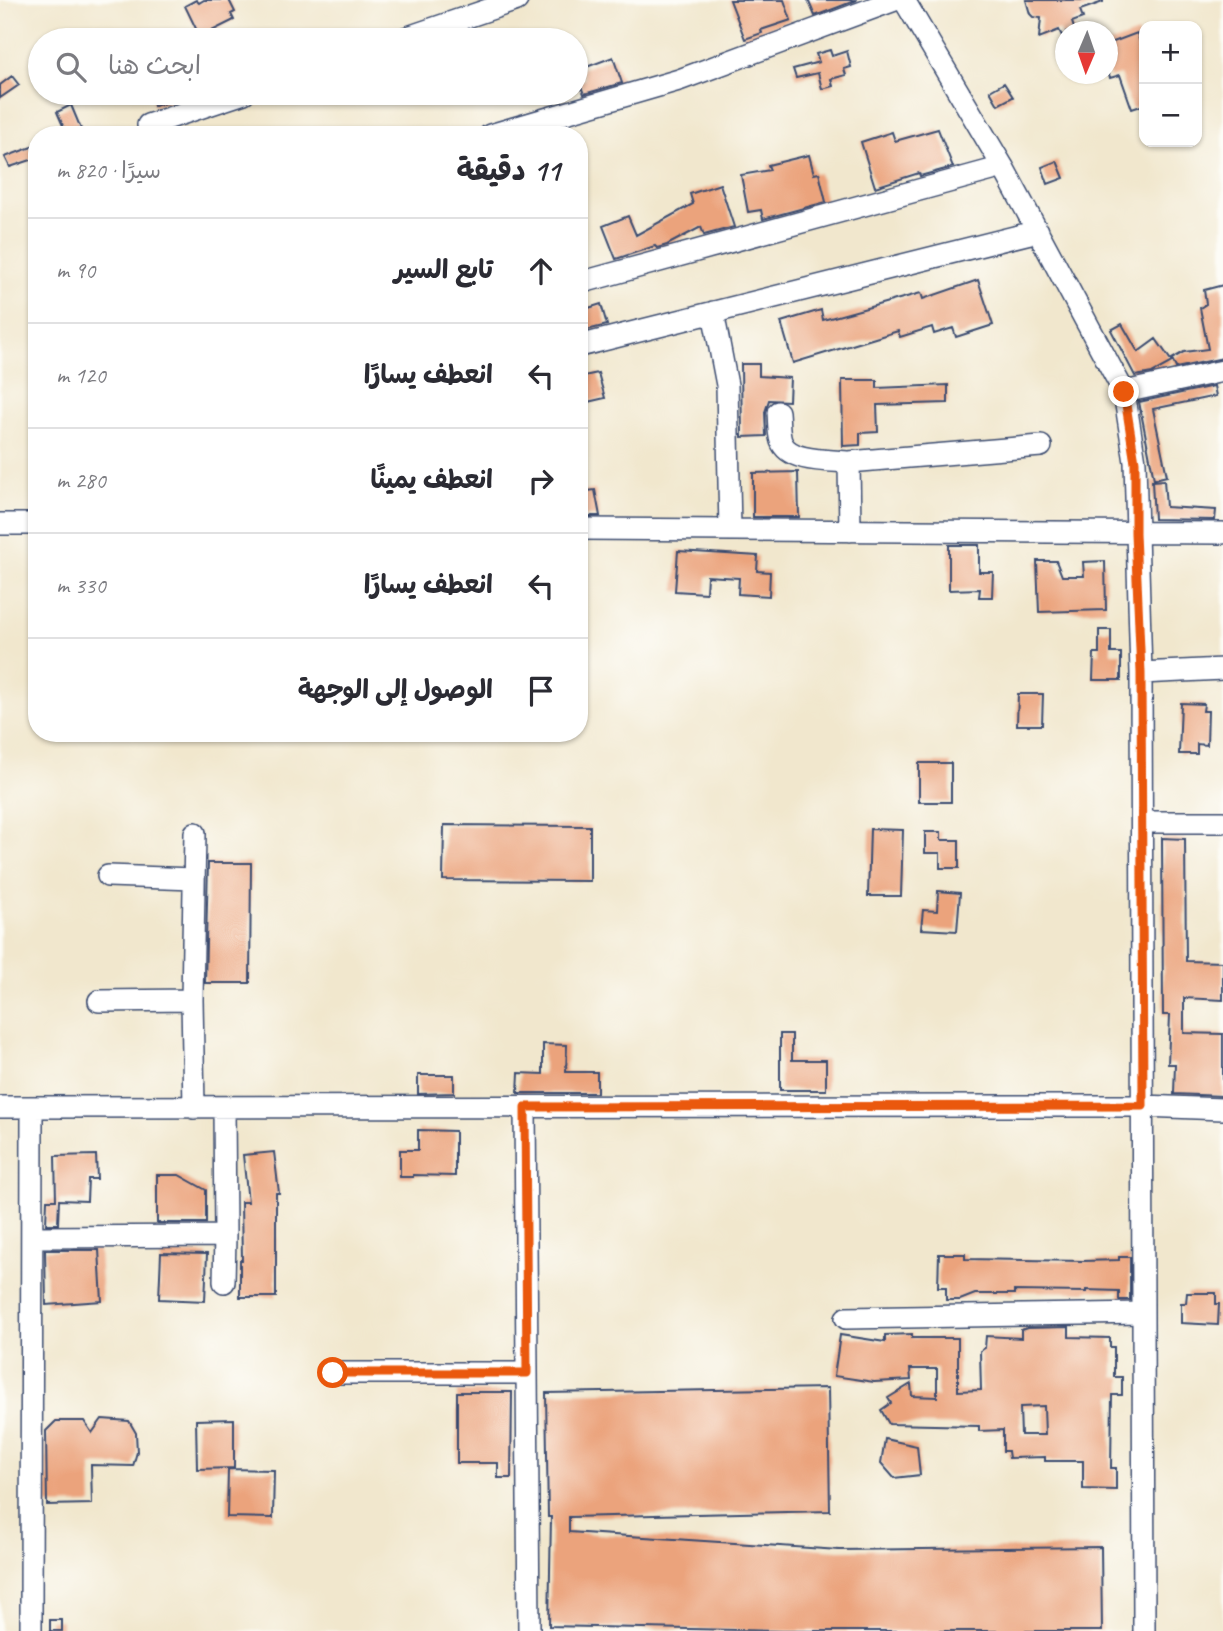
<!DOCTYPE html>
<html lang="ar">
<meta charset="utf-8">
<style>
:root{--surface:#fff;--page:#f2f2f3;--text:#2b2b33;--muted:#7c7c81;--line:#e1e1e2}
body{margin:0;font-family:Caveat,"Playpen Sans Arabic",sans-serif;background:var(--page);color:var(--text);direction:rtl}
.controls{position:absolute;right:21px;top:21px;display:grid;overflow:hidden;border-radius:14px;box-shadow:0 2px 5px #0004}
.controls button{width:63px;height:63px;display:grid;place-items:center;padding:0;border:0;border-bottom:2px solid var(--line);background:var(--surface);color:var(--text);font:35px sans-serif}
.compass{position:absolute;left:1055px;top:21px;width:63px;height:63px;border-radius:50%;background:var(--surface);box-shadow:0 2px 5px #0004;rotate:182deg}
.stop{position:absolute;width:21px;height:21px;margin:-16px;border:5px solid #ea580c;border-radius:50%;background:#fff}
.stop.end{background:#ea580c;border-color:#fff;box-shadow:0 2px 7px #0008}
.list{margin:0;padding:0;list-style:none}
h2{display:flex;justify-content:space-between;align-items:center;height:91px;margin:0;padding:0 28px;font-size:30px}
h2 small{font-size:23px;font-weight:400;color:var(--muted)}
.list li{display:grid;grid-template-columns:46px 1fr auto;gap:21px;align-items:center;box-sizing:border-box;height:105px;padding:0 28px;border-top:2px solid var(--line)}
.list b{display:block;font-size:26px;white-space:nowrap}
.list em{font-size:23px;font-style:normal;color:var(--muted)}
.icon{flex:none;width:38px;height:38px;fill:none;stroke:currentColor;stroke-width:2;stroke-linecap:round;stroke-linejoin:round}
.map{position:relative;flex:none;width:1223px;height:1631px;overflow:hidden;direction:ltr}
.search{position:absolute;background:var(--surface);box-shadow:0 2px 5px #0004;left:28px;top:28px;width:560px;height:77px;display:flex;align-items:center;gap:18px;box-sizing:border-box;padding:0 24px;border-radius:38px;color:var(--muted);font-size:26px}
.panel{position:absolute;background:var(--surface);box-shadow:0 2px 5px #0004;left:28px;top:126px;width:560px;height:616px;border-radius:28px;direction:rtl}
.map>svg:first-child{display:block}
.building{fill:#eba37b;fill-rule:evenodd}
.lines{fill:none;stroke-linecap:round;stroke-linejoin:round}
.minor-casing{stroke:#3b4b6f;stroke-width:24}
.minor{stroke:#fff;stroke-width:21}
.route{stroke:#ea580c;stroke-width:9}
</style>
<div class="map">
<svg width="1223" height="1631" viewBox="0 0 1223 1631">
<rect width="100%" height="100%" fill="#fdfcf7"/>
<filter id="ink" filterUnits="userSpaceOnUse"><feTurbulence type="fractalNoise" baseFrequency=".0143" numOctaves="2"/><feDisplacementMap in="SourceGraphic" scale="14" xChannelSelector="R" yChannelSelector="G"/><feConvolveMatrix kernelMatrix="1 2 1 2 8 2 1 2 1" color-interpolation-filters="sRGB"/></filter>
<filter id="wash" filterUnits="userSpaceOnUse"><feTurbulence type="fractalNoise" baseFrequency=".00686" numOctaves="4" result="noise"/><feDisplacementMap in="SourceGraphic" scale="28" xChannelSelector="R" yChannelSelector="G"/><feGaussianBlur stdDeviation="1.57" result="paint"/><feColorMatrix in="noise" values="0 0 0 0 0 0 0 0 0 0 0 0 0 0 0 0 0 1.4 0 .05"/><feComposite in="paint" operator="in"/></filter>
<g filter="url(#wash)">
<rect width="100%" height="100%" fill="#f1e7cd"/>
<g id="blocks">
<!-- building -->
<path class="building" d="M196 0 199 3 204 0H229L235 12 231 14 234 20 200 37 185 6Z
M730 0H784L791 20 761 30 762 33 745 39Z
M808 0H857L815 16Z
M1026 0H1103V2L1080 10 1083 18 1072 22 1075 31 1066 32V34L1062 36 1059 30 1039 38 1041 18 1033 17 1030 14Z
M1137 33 1144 54V105L1132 109 1120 75 1110 78 1108 70 1110 63 1108 44Z
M830 50 832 56 847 51 851 67 844 69 846 75 831 79 833 86 822 89 818 73 796 78 793 69 819 62 816 54Z
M613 57 622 83 584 94 579 81 585 79 581 69Z
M12 76 19 85 0 98V85Z
M1004 83 1013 97 998 105 990 91Z
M151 93H192V96L154 106Z
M71 105 81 129 67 135 57 112Z
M938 129 953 167 920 176 919 173 875 187 861 142 892 132 895 141Z
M37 145V158L10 167 5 157Z
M809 155 814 174 819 173 826 202 763 219 761 210 748 212 741 175 770 170 768 165Z
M1057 161 1064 178 1048 184 1042 167Z
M720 184 734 227 704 235 701 227 667 245 657 248 655 246 616 259 603 226 628 216 636 235 693 204 690 194Z
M978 280 993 325 956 337 953 328 934 334 932 327 900 337 898 331 793 363 781 322 821 310 823 320 921 293 923 299Z
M1223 285V358L1176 368 1172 359 1184 352 1208 349 1200 308 1206 304 1204 290Z
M601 304 607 325 579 332V311Z
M1122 324 1138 352 1156 339 1172 362 1152 373 1135 376 1111 330Z
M741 364H759V376L790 378 789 401 769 400 765 412 766 436 742 437Z
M598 373 605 398 579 404V377Z
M842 380H877V388L948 385V403L877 405 878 432 860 433V445L843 446Z
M1214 386 1216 396 1153 409 1167 476 1154 479 1139 402Z
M798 472 799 517H753V473Z
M1164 480 1166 507 1216 510 1215 520 1154 519 1152 481Z
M595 490 600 516H579V492Z
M949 545H979V572H993L992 597H979L980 589 949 590Z
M678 551 758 556 757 571 770 572 769 596 738 594 739 578 707 576 706 593 675 591Z
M1037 561H1056L1062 576H1084L1083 562 1105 561 1106 610 1039 612Z
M1099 630H1111V653H1121V680H1093L1094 653H1099Z
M1018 694H1043L1042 725H1017Z
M1181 703 1204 704 1203 711H1208L1207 745 1197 744V754H1179Z
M919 763H951V802H919Z
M444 825 590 826V881L443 880Z
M870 829 903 830 901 896H868Z
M925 832H941V840H959V868H940V853H925Z
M1162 838 1185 839 1186 961 1223 962V1000L1184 998V1033L1223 1034V1096L1174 1094 1175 1064H1168L1170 1015H1163Z
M208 863H251L250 983H205Z
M938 891 960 893 957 931 921 929 923 910 937 911Z
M780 1034H792V1060H826V1090H780Z
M543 1044 567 1045 566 1072H597V1093H518L519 1073 543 1074Z
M418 1075H454V1093L418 1094Z
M418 1130 455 1131V1176L413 1175V1177H400V1150H418Z
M274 1152 279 1193H276V1297H240V1260H242L241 1202H248L243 1155Z
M96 1155 97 1179H88L87 1201 59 1200 58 1224H46L47 1200H56L55 1156Z
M157 1175H179L206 1190V1223H157Z
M45 1250H99L102 1301 46 1305Z
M161 1253 207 1254 205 1301 159 1299Z
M939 1254H965V1259L1083 1261 1119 1260V1257H1130V1300H1119V1291L1086 1290V1292L1014 1291V1294H975L960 1300H946V1287H938Z
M1187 1293H1216V1304H1219L1218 1325 1181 1323V1303H1186Z
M1069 1327V1337L1110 1338V1347H1114V1377H1122V1395H1112L1111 1468H1116V1490L1083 1489V1461H1045V1457L1009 1458 1008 1451H1003V1430L979 1431V1426L889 1424 881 1410 891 1403 888 1398 911 1384 912 1396 937 1397V1369H910L911 1380 874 1382 834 1376 840 1335 885 1342V1335L912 1334V1338H958V1391L981 1390 980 1351 985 1348 986 1336 1021 1338V1330L1027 1328ZM1044 1406 1045 1435H1021L1020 1407Z
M828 1388 830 1511 569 1517V1532L839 1550 1101 1547 1102 1631H781L549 1626 551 1517H548L546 1393Z
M457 1392H512L511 1478H498V1463H457Z
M102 1419 129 1421 136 1433 137 1452 133 1466 91 1465 92 1504 47 1505 46 1431 56 1421H84L92 1433Z
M234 1419V1468L197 1469 196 1420Z
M885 1439 917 1446 920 1475 894 1478 881 1463Z
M228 1469 274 1470 273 1518 227 1517Z
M50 1620H62V1631H50Z"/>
</g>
</g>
<g filter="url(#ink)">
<use href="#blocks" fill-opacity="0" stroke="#3b4b6f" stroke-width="2"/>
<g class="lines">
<!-- minor casing -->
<g class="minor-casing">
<path id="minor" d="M904 0 1003 167 1124 392 1135 462 1141 673 1144 1631
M399 40 517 0
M148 125 244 93
M490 135 679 80 895 0
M579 283 1003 167
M713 312 727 385 730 530
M579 346 1038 231
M1124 392 1223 371
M778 412C779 422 778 432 781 441 789 463 830 460 849 462
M0 524H37
M579 529 1223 533
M850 531 849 462 1041 446
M1141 673 1223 669
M1142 822H1223
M108 876 194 879
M99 1001 192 1000
M0 1107 1143 1106 1223 1109
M525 1107 529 1631
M194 1108 192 1000 195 833
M32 1237 225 1236 224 1107
M224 1282 225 1236
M846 1318 1143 1313
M333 1373H527
M31 1631 32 1107"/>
</g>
<!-- minor -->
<use href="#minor" class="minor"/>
</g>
</g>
<g class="lines" filter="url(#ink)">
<!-- route -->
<path class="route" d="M333 1373H527L525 1107 1143 1106 1141 673 1135 533V462L1124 392"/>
</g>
</svg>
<div class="controls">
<button>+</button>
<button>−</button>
</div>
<svg class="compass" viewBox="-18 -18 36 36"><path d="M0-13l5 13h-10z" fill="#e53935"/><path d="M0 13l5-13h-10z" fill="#7c7c81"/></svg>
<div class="stop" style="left:333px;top:1373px"></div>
<div class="stop end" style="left:1124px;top:392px"></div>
<div class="search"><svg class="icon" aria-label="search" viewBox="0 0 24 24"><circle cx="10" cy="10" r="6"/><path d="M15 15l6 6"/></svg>ابحث هنا</div>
<section class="panel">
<h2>11 دقيقة<small>سيرًا · 820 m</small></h2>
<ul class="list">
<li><svg class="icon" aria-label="ahead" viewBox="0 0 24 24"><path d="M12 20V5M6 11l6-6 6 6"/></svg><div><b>تابع السير</b></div><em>90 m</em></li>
<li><svg class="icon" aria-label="left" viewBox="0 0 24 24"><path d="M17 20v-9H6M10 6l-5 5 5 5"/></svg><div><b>انعطف يسارًا</b></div><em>120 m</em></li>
<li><svg class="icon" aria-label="right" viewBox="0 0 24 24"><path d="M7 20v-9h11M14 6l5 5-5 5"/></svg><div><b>انعطف يمينًا</b></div><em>280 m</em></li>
<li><svg class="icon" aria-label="left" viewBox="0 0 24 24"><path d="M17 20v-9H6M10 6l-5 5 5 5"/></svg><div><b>انعطف يسارًا</b></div><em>330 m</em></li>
<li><svg class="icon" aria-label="arrive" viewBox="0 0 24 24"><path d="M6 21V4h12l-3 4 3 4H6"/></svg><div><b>الوصول إلى الوجهة</b></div></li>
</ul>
</section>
</div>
